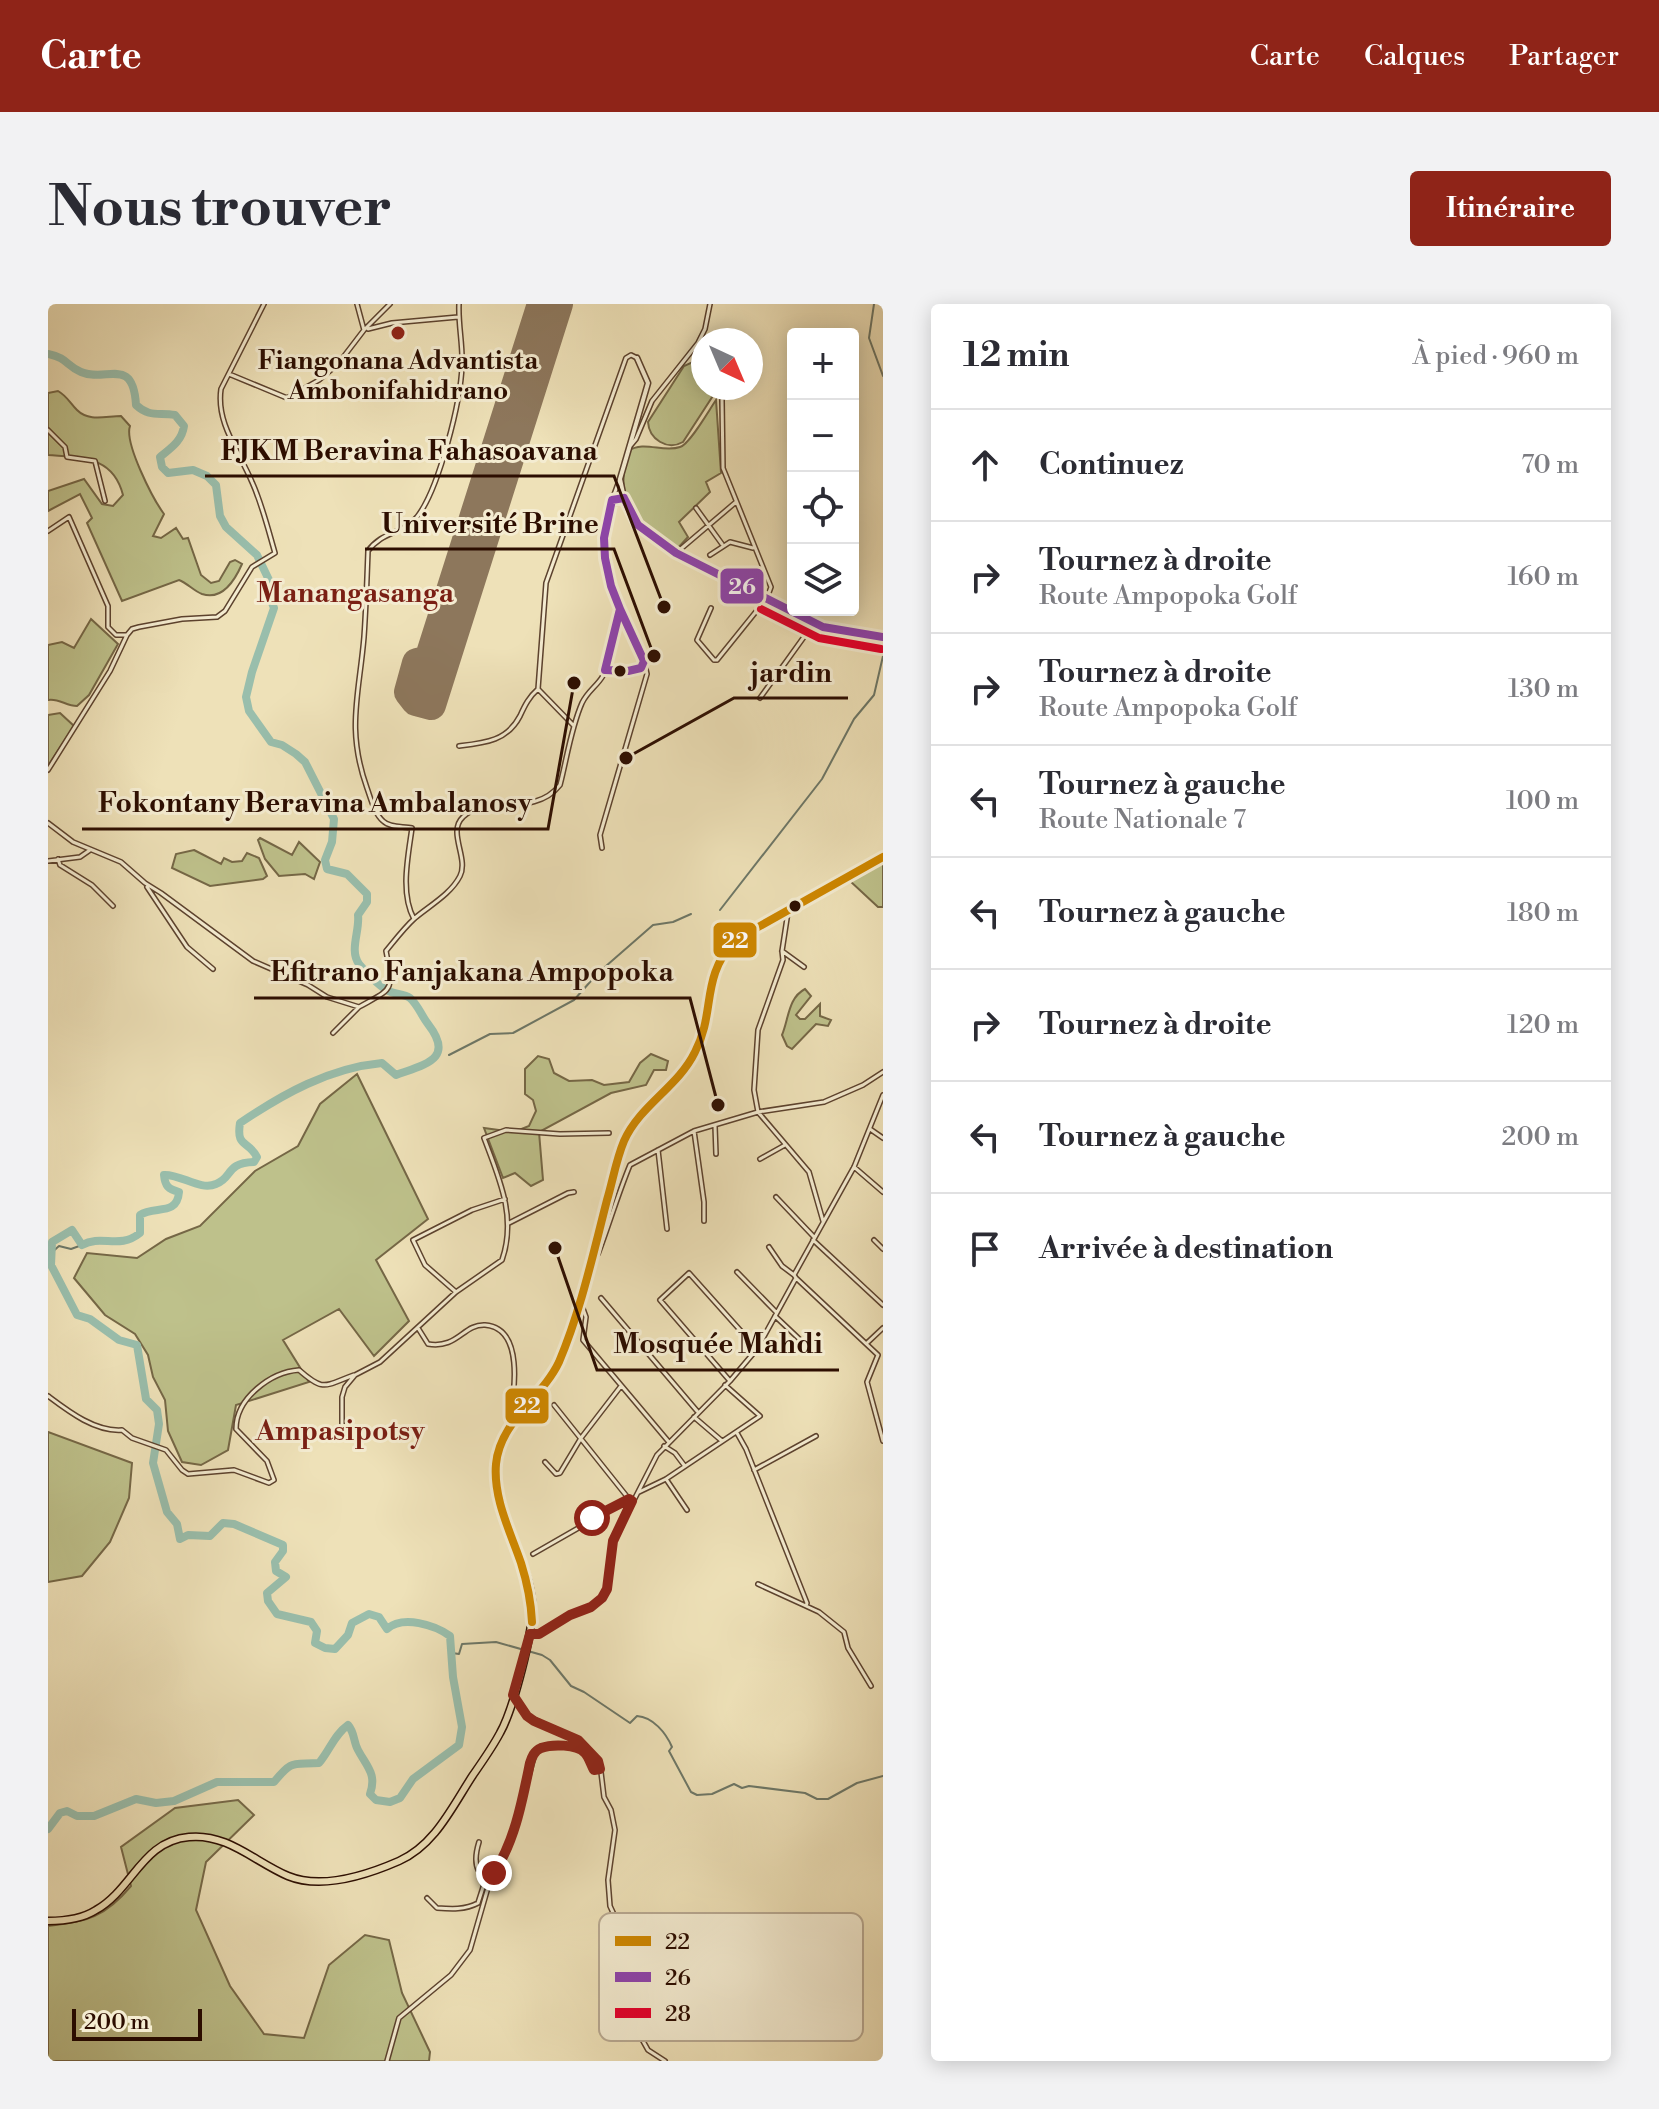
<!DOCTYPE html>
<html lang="fr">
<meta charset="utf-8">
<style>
:root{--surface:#fff;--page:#f2f2f3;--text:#2b2b33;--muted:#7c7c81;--line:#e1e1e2;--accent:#8f2418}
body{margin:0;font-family:"Libre Bodoni",serif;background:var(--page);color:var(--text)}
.controls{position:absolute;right:24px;top:24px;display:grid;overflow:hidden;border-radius:8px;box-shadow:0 4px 20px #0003}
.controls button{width:72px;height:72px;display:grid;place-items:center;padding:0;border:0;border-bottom:2px solid var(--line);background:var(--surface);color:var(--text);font:40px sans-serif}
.compass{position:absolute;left:643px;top:24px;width:72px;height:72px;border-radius:50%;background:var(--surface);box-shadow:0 4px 20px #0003;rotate:136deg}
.scale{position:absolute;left:24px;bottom:20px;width:130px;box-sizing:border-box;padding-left:8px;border:4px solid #2c0d00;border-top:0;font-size:22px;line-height:28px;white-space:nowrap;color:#2c0d00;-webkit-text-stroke:6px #f4ecd1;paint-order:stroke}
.stop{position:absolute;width:24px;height:24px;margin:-18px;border:6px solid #8f2418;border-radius:50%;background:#fff}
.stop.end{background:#8f2418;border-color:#fff;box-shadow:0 2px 8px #0008}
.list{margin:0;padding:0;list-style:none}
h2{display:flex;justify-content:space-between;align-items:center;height:104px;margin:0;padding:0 32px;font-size:34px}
h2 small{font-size:26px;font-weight:400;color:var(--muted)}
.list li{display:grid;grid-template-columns:52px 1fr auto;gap:24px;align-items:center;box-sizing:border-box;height:112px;padding:0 32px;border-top:2px solid var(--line)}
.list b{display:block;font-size:30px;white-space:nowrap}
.list p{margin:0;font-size:26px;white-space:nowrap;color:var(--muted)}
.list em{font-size:26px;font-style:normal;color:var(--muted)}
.icon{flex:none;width:44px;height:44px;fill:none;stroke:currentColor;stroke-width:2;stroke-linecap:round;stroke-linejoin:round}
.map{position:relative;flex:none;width:835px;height:1757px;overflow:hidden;border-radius:8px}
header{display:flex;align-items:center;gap:48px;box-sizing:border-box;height:112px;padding:0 40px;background:var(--accent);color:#fff}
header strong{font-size:38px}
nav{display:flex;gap:44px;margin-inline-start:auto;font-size:28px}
.intro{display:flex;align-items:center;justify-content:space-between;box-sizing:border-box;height:192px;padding:0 48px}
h1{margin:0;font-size:56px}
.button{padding:20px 36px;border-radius:8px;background:var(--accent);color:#fff;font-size:28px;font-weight:700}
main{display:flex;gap:48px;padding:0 48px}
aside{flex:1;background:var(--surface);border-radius:8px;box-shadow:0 4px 20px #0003}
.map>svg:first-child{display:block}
.green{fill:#bec18b;stroke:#756746;stroke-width:2}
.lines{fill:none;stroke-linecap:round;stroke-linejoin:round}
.stream{stroke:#6d7767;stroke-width:2}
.river{stroke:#99beac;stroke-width:8}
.runway{stroke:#8d775c;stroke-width:30}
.minor-casing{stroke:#5c422e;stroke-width:6}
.tertiary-casing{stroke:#5c422e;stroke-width:7}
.primary-casing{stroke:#2c0d00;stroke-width:9}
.minor{stroke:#f4ecd1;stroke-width:3}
.tertiary{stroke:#f4ecd1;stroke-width:4}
.primary{stroke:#eee1b8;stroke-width:6}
.bus-1-casing{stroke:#f4ecd1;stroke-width:14}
.bus-2-casing{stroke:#f4ecd1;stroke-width:14}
.bus-3-casing{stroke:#f4ecd1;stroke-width:14}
.bus-1{stroke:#ce8700;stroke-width:8}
.bus-2{stroke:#8e44ad;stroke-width:8}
.bus-3{stroke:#e4002b;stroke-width:8}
.route{stroke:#8f2418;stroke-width:10}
.poi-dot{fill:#8f2418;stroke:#f4ecd1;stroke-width:3}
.bus-dot{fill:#2c0d00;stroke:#f4ecd1;stroke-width:3}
.labels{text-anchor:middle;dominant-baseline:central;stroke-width:6;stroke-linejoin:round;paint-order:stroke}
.poi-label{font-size:26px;font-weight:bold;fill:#2c0d00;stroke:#f4ecd1}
.neighbourhood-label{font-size:28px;font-weight:bold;fill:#7a1f14;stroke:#f4ecd1}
.key{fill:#f4ecd1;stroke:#b8a992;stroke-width:2}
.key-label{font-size:22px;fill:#2c0d00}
.leader{fill:none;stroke:#2c0d00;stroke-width:3}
.callout-dot{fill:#2c0d00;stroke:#f4ecd1;stroke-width:3}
.callout-label{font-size:28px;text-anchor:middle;font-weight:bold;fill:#2c0d00;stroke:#f4ecd1;stroke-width:6;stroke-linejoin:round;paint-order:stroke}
.line-badge{stroke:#f4ecd1;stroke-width:3}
.badge-label{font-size:22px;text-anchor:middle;font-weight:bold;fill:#fff}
</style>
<header>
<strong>Carte</strong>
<nav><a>Carte</a><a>Calques</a><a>Partager</a></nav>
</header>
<div class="intro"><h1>Nous trouver</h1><a class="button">Itinéraire</a></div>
<main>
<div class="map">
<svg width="835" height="1757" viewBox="0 0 835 1757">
<rect width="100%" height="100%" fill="#eee1b8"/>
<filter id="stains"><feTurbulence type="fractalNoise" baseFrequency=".0025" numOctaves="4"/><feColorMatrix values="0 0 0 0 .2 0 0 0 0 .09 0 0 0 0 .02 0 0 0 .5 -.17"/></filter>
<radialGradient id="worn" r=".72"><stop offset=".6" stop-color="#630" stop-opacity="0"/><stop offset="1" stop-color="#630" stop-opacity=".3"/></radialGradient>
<!-- green -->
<path class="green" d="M647 57 655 58V84H670L635 138C619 147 601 135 600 118L636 62Z
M10 87C19 92 22 99 29 106 41 118 58 112 73 112L82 122C76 139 105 195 116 210L105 232 113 234 128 224 135 235 140 234 153 271 163 279 171 277 182 258 187 256 194 260C187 276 175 297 154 290 146 287 139 279 131 276L74 297 39 219 44 214 32 190 0 207V187L36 175 54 200 65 202 75 191C65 152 35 154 0 151V89Z
M668 96 673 169 658 178 662 188 631 218 640 233 629 245C583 220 566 199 580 147 596 136 615 149 632 143 642 140 661 106 668 96Z
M43 315 70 340 41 391 29 402C18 402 11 394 0 396V341L14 338 26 344Z
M12 409 26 422 0 462V411Z
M212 534 244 551 251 538 272 558 266 575 257 570 231 572 217 555 210 536Z
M146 546 173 560 176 554 184 558 194 557 199 549 211 554 219 572 215 575 162 582 124 564 128 550Z
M835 559V603H830L802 577Z
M757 685 763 692 748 711 752 715H757L772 700V712L783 716 780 722 768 720 744 745 739 742 734 731C741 714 740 694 757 685Z
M603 750 620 757 618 766H606L598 781 563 789 491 828 495 876 483 882 467 869 455 874 436 824 466 828 481 822 488 807 485 796 477 790V765L490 752 501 755 506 769 521 777 544 776 556 781 581 778 592 759Z
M309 770 380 915 328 956 361 1017 326 1052 291 1005 235 1036 261 1078 188 1101 180 1146 153 1161 134 1158 120 1127 117 1096 105 1073 100 1051 87 1030 57 1011 26 974 39 949 89 954 118 935 152 922 207 867 250 842 272 800Z
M0 1128 84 1159 81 1194 62 1238 34 1272 0 1278Z
M190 1496 206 1511 158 1558 148 1606 182 1682 216 1730 256 1734 281 1661 317 1631 341 1636 354 1689 382 1748 381 1757H0V1622C39 1618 57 1613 83 1582L73 1543 127 1504Z"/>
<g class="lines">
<!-- stream -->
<path class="stream" d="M826 0 821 34 835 72
M672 606 774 475 806 415 826 391 835 352
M401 751 442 730 465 729 526 696 550 669 605 621 625 618 643 610
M2 950 11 942 23 945 34 941
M404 1349 411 1350 414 1340 448 1338 494 1351 502 1356 523 1382 536 1388 582 1419 589 1412C605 1413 618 1429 624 1443L621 1447 643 1488 649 1491 664 1490 686 1480 694 1484 701 1482 757 1489 769 1495H780L809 1479 835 1472"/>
<!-- river -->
<path class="river" d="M0 50C20 54 18 62 33 68 58 79 85 51 88 101 102 114 111 108 127 111L136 122C134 137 123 144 112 153L114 163 120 169 145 166 159 172 168 181 172 212 178 223 209 251 221 276V291L226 304 204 368 198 393 201 407 223 438 234 441 248 450 257 458 286 515 284 538 277 556 279 565 299 570 319 590V598L310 611C312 627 301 646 311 660 316 666 332 683 339 686 346 691 355 689 362 694 370 701 373 711 380 720 407 755 378 760 348 771L334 759C281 764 235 790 192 819 188 844 200 836 209 853L206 858C177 859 185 874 168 880 152 887 133 870 116 871 117 882 120 885 131 888 129 913 106 901 92 911V929C71 946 54 930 34 941L24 926 4 938 3 961 29 1011 42 1015 71 1036 89 1041 98 1095 109 1106 111 1120 105 1159 119 1208 129 1220 132 1235 140 1231 162 1232 175 1219 186 1220 235 1241V1247L227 1258 228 1267 238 1273 219 1289 220 1297 229 1310 263 1318 269 1327 267 1339 277 1344 287 1345 300 1331 304 1319 321 1310 331 1313 339 1325C355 1311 387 1321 402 1332L405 1373 414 1423 411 1441 365 1475 352 1494 342 1498 328 1496 322 1490C329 1470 319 1463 310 1446 305 1437 307 1429 300 1421 286 1431 282 1446 271 1459 244 1461 245 1455 226 1478H169L126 1497 108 1499 88 1495 46 1512H29L19 1507 12 1509 0 1525"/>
<!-- runway -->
<path class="runway" d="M494 0 381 356 369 359 361 388 368 397 383 401 510 0"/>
<!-- minor casing -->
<g class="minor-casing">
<path id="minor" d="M309 0 316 26
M320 25 344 19 410 13
M181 70 239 94 271 76 290 60 316 26 342 0
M0 126 17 143 19 153 47 157 57 197
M583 141 588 135 604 97 650 39 657 25 662 0
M564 196 571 177
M648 204 674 240
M0 227 21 213 60 302V323L68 331H79L84 325 91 323 134 315 169 313 177 307 204 263 227 249C220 225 214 200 204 178 191 147 168 119 173 85L216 0
M628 249 688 198
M662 251 682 238 705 244
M663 304 649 336 666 356H669L719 294 723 283 675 164 674 96 676 84
M559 366 580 367 593 364 596 357C585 315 554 283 556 239 556 224 563 210 564 196L576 194
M712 394 766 319
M526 422 490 385 498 279 578 54 583 51 589 54
M411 442C437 439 459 437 472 412 477 401 481 393 490 385
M0 466 62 367 79 331
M0 519 25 538 73 558 97 579 113 589 205 657 260 681 279 693 311 703C345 684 346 688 338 647 347 636 356 624 367 614 381 602 403 590 412 572 421 554 399 528 415 513 437 491 486 514 512 481 519 454 523 424 534 399 542 382 559 378 559 355L573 303
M554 544 552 531 599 370 596 357
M10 555 12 561 44 581 65 602
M0 557 32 553 42 546
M99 583 139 643 165 665
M740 608 734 647 735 656 710 726 706 786 710 808 761 868 775 917
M366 615C352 589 360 553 364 524 355 522 342 524 335 517 326 509 323 495 319 484 298 425 311 392 316 333 318 304 319 276 320 247 334 227 355 230 369 213 391 185 413 97 414 61 415 41 410 20 411 0
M734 647 756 663
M285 729 311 703
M667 822 668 850
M822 825 835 834
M646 827 656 898V917
M610 846 619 925
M712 855 737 841
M806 863 835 888
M728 893 766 933
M461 919 520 889 526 888
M765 936 835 1001
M826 936 835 945
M721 943 734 962 746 971
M545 950H550C561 921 570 890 582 861L646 827 710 808 776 798 815 781 835 768
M689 968 728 1008
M748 974 830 1051 819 1078 835 1137
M408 988 377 961 365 936 424 906 457 895
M553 994 649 1107
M534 1002 538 1013 535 1036 620 1137
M727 1012 764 1047
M370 1024 380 1040C410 1045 415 1020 437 1021 476 1024 467 1087 461 1112L466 1116
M819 1039 835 1024
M682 1077 612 996 641 969 709 1045
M0 1092C20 1107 47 1128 74 1126L84 1134 118 1146 134 1166 140 1170 186 1166 221 1179 226 1176 219 1157 188 1125C188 1094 223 1068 251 1066 276 1088 276 1082 306 1071
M506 1101 581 1195
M646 1113 674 1137
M294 1123V1093L297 1083 307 1071 332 1058 408 988 454 956C469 913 451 874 436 834L458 826 512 830 561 829
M689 1129 698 1145 759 1299 758 1302 710 1280
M616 1142 627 1149 636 1161
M497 1158 508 1170 512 1169 533 1134 573 1082
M706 1166 768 1132
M618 1175 639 1206
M591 1188 618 1175 712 1112 677 1081
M485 1250 581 1195
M758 1302 771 1308 796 1328 800 1344 823 1382
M483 1330H491L522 1311 543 1303 554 1294 559 1285 565 1237 609 1151 682 1077 709 1045 748 974 746 971 806 863 835 791
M467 1394 479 1412 530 1436 552 1460 556 1493 563 1506 567 1526 560 1576 562 1602 579 1639 576 1691 585 1719 600 1746 617 1757
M431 1538C427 1551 425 1567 438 1574L444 1570
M379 1594 389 1604C403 1605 417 1606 430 1599L438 1574
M339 1757 351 1714 403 1671 422 1646 441 1580 465 1531 487 1449C498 1440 527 1437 537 1448 541 1453 543 1461 546 1466L552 1465"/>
</g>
<!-- tertiary casing -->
<g class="tertiary-casing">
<path id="tertiary" d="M589 54 600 79 572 175 576 194 590 221 628 249 766 319 791 327 835 333"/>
</g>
<!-- primary casing -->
<g class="primary-casing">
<path id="primary" d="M0 1617C17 1617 34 1615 48 1606 85 1585 94 1537 141 1533 179 1529 207 1558 240 1572 274 1586 319 1571 351 1557 387 1541 404 1503 425 1471 434 1458 444 1444 452 1429 465 1406 487 1324 484 1298 480 1251 439 1200 449 1153 459 1111 498 1088 514 1051 534 1003 546 949 559 899 564 879 568 857 576 837 592 800 630 783 647 748 666 711 653 666 687 636L835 553"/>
</g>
<!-- minor -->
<use href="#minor" class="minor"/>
<!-- tertiary -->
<use href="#tertiary" class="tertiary"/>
<!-- primary -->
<use href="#primary" class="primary"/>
<!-- bus-1 casing -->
<g class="bus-1-casing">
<path id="bus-1" d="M484 1318C483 1297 479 1278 473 1259 462 1227 445 1194 448 1160 452 1117 494 1094 511 1058 533 1006 545 950 559 896 565 876 568 856 576 837 592 801 630 783 647 748 668 708 652 674 687 636L835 553"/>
</g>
<!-- bus-2 casing -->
<g class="bus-2-casing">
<path id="bus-2" d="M576 194 590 221 628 249 775 323 835 333
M572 305 596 357 593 364 580 367 557 366Z
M572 305 563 282 557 254 556 234 564 196 576 194"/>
</g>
<!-- bus-3 casing -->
<g class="bus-3-casing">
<path id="bus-3" d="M713 305 771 334 833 345"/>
</g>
<!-- bus-1 -->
<use href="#bus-1" class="bus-1"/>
<!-- bus-2 -->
<use href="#bus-2" class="bus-2"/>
<!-- bus-3 -->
<use href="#bus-3" class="bus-3"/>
</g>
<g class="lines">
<!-- route -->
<path class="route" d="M446 1569C467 1536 474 1498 482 1459 484 1453 486 1447 493 1444 504 1440 529 1440 537 1449 541 1453 543 1461 546 1466L552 1465 550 1457 530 1436 486 1417 479 1412 465 1391 482 1330H491L522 1311 543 1303 554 1294 559 1285 565 1237 584 1197 581 1195 544 1214"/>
</g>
<!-- markers -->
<circle class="poi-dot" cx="350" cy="29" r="8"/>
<g class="bus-dot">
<circle cx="572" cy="367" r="7"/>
<circle cx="747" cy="602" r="7"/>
</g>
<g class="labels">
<!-- poi labels -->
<g class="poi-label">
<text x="350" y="57">Fiangonana Advantista<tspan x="350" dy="30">Ambonifahidrano</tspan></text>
</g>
<!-- neighbourhood labels -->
<g class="neighbourhood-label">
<text x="307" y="289">Manangasanga</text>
<text x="292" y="1127">Ampasipotsy</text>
</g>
</g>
<!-- legend -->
<rect x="551" y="1609" width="264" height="128" rx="12" class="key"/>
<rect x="567" y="1632" width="36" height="10" fill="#ce8700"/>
<rect x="567" y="1668" width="36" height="10" fill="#8e44ad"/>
<rect x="567" y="1704" width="36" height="10" fill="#e4002b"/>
<g class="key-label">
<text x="617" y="1645">22</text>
<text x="617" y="1681">26</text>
<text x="617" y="1717">28</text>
</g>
<!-- callouts -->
<path class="leader" d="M616 303L566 172H157M606 352L566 245H317M578 454L686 394H800M526 379L500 525H34M670 801L642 694H206M507 944L549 1066H791"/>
<g class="callout-dot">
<circle cx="616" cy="303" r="8"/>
<circle cx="606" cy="352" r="8"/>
<circle cx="578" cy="454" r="8"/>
<circle cx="526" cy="379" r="8"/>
<circle cx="670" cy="801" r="8"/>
<circle cx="507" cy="944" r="8"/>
</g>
<g class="callout-label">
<text x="361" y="156">FJKM Beravina Fahasoavana</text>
<text x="442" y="229">Université Brine</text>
<text x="743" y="378">jardin</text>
<text x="267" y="508">Fokontany Beravina Ambalanosy</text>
<text x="424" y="677">Efitrano Fanjakana Ampopoka</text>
<text x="670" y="1049">Mosquée Mahdi</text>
</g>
<g class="line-badge">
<rect x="671" y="263" width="46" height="38" rx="8" fill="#8e44ad"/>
<rect x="664" y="617" width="46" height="38" rx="8" fill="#ce8700"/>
<rect x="456" y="1083" width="46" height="38" rx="8" fill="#ce8700"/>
</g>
<g class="badge-label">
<text x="694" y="290">26</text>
<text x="687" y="644">22</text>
<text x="479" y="1109">22</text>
</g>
<rect width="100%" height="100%" filter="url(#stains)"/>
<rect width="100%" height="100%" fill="url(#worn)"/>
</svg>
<div class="controls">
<button>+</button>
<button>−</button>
<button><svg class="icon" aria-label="locate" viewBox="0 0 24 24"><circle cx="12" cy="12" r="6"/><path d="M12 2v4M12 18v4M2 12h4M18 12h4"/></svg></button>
<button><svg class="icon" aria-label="layers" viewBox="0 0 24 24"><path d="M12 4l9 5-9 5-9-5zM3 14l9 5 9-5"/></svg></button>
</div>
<svg class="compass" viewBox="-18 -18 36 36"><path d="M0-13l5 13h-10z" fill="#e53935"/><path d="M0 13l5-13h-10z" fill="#7c7c81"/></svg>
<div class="scale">200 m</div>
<div class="stop" style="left:544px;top:1214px"></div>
<div class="stop end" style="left:446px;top:1569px"></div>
</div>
<aside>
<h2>12 min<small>À pied · 960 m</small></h2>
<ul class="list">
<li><svg class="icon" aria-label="ahead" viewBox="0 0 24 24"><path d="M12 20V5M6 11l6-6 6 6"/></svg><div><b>Continuez</b></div><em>70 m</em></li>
<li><svg class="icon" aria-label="right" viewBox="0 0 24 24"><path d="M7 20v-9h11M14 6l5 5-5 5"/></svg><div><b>Tournez à droite</b><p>Route Ampopoka Golf</p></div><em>160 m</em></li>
<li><svg class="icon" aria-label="right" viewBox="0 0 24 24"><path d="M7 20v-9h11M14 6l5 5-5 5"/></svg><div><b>Tournez à droite</b><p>Route Ampopoka Golf</p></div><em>130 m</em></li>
<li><svg class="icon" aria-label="left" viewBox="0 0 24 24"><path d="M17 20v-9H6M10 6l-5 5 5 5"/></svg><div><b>Tournez à gauche</b><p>Route Nationale 7</p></div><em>100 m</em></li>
<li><svg class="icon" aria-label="left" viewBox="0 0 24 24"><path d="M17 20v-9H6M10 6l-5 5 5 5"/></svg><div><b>Tournez à gauche</b></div><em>180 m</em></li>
<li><svg class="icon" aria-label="right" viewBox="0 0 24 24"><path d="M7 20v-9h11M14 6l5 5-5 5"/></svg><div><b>Tournez à droite</b></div><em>120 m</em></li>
<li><svg class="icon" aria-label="left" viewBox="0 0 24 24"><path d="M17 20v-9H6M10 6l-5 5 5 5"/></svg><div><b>Tournez à gauche</b></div><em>200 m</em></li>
<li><svg class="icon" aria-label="arrive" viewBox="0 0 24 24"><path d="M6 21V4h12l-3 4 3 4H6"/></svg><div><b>Arrivée à destination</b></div></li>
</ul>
</aside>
</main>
